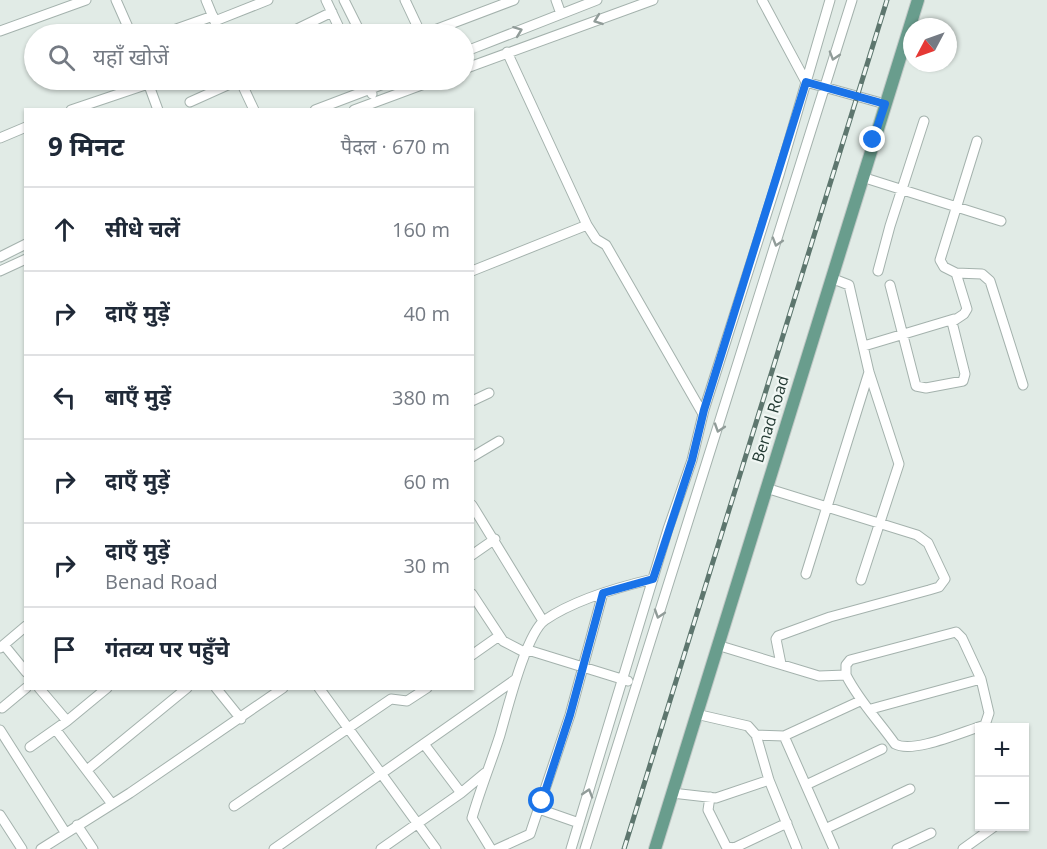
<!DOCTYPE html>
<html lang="hi">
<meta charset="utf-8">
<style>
:root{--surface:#fff;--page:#f2f2f3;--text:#1f2937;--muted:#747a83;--line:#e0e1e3}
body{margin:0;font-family:"Open Sans","Noto Sans Devanagari",sans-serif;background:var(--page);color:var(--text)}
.controls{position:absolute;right:18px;bottom:18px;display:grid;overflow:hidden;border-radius:0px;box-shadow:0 2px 4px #0004}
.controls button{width:54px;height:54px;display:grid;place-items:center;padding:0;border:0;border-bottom:2px solid var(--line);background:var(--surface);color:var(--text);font:30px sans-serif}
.compass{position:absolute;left:903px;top:18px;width:54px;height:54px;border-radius:50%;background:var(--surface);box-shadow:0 2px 4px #0004;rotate:229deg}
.stop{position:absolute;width:18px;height:18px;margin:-14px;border:4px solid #1a73e8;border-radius:50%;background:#fff}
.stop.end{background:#1a73e8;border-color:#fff;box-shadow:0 2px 6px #0008}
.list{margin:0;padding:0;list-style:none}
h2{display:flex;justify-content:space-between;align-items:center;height:78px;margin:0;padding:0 24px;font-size:26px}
h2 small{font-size:20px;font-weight:400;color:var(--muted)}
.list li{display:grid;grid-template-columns:39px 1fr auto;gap:18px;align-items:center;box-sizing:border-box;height:84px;padding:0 24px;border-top:2px solid var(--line)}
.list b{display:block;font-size:22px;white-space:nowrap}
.list p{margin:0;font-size:20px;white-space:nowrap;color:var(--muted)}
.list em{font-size:20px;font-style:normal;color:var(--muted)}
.icon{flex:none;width:33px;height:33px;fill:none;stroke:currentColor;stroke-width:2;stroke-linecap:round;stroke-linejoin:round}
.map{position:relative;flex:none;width:1047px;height:849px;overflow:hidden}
.search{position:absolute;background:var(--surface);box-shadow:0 2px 4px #0004;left:24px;top:24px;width:450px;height:66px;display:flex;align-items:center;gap:15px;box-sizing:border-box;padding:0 21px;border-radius:33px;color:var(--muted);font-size:22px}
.panel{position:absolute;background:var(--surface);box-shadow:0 2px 4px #0004;left:24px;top:108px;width:450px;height:582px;border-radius:0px}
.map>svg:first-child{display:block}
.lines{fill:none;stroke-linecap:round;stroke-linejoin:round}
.minor-casing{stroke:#a4b2ad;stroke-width:11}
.major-casing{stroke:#c1c8c6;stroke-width:14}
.minor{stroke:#fff;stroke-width:9}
.major{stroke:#699d8d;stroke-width:12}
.rail-casing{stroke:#5d766e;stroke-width:5}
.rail{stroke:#f1f7f4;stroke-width:3;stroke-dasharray:9;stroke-linecap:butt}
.oneway{stroke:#919c99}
.route{stroke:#1a73e8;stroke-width:8}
.labels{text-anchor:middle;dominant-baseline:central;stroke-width:4.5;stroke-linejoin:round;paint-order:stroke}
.street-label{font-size:16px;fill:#233a33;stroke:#f1f7f4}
</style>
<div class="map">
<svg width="1047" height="849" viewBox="0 0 1047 849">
<rect width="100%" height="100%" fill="#e1ebe6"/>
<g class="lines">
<!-- minor casing -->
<g class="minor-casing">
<path id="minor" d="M116 0 131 34
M206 0 220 34
M326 0 342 34
M344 0 361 34
M405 0 421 34
M556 0 561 14
M762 0 806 82 885 104
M215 21 268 0
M297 29 332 12
M0 31 86 0
M165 33 213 16
M424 34 514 0
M464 52 597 0
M507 52 587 225 596 239 606 245 703 414
M464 69 653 0
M147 80 158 110
M240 80 254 110
M365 80 372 94
M190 102 239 80
M71 110 148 84
M315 110 394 80
M354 110 435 80
M0 138 26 127
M862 177 1001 221
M0 257 26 244
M0 271 26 259
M472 271 587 225
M878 271 890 226 924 121
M956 273 982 274 990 281 1023 385
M831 278 849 285 869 372 899 464 861 580
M890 285 916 386 926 388 963 381 965 374 952 322 964 314 967 309 956 273 944 267 940 260 977 141
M864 346 954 319
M472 401 489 393
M472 457 499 441
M766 488 917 535 928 543 945 579 939 587 929 590 830 617 778 636 776 639 781 664
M472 505 543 621
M472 555 495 539
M806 574 869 372
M472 594 503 641 526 653
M4 645 26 672
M717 645 819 676 846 675C859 701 878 720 895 744 914 754 964 731 985 725L989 713 981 679 871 709
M0 648 26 626
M528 650 628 681
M472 655 499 636
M846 675V665L850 660 956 632 962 638 981 679
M39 688 67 721
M216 688 241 719
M319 688 436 849
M2 708 26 688
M696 714 748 726 756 735 769 780 797 849
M0 730 65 832
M56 730 112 804
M756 735 784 736 860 701
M784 736 834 849
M424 744 461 793
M30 747 67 721 107 688
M87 770 187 688
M806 785 882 749
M672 793 716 798 769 780
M710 797 708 810 726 846 736 849
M234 806 391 699 407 701 427 688
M539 809 579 823
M0 815 22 849
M77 825 93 849
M825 829 910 789
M734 848 787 823
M41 849 130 793 283 688
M274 849 516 679
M381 849 461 793 485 773
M491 849 472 818C480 790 491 763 500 735 507 711 526 633 545 620 574 600 619 587 653 579
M497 849 530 834 532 828 570 715 603 593
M571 849 668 529 692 460 704 410 779 175 830 0
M585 849 852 0
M897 849 931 833
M963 849 995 826"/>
</g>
<!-- major casing -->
<g class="major-casing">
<path id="major" d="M655 849 918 0"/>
</g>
<!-- minor -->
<use href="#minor" class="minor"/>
<!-- major -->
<use href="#major" class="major"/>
<!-- rail casing -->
<g class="rail-casing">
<path id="rail" d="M624 849 887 0"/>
</g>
<!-- rail -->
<use href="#rail" class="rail"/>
</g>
<!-- one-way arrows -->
<defs><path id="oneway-chevron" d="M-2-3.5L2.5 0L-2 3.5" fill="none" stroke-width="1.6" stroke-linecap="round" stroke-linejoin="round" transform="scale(1.5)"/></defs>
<g class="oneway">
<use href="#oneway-chevron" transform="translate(598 20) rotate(160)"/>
<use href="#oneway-chevron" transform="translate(518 31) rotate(-21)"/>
<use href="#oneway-chevron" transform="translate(834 56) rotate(107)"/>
<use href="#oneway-chevron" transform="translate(777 242) rotate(107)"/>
<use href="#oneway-chevron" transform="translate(719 428) rotate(108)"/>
<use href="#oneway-chevron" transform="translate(659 614) rotate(108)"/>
<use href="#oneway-chevron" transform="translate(588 793) rotate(-73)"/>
</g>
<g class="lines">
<!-- route -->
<path class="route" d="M542 801 570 715 603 593 653 579 692 460 704 410 806 82 885 104 873 140"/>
</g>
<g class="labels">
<!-- street labels -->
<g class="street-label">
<text transform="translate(770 419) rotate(-73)">Benad Road</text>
</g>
</g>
</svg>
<div class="controls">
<button>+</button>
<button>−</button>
</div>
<svg class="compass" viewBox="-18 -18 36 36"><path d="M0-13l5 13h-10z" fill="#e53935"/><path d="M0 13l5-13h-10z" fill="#747a83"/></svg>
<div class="stop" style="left:542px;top:801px"></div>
<div class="stop end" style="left:873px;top:140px"></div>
<div class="search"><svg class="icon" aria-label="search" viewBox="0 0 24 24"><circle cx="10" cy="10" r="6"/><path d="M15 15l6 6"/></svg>यहाँ खोजें</div>
<section class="panel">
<h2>9 मिनट<small>पैदल · 670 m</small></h2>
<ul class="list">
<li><svg class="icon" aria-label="ahead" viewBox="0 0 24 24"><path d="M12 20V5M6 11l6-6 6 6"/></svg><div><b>सीधे चलें</b></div><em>160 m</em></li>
<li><svg class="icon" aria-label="right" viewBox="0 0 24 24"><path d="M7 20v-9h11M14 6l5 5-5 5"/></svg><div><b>दाएँ मुड़ें</b></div><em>40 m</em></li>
<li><svg class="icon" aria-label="left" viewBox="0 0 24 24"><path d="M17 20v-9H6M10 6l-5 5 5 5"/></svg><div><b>बाएँ मुड़ें</b></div><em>380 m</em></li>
<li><svg class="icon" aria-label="right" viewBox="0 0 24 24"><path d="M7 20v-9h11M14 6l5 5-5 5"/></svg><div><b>दाएँ मुड़ें</b></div><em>60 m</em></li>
<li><svg class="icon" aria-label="right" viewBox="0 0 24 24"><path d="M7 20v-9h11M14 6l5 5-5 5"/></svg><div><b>दाएँ मुड़ें</b><p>Benad Road</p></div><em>30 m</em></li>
<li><svg class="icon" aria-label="arrive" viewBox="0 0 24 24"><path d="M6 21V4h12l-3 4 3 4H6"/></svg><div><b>गंतव्य पर पहुँचे</b></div></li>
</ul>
</section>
</div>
